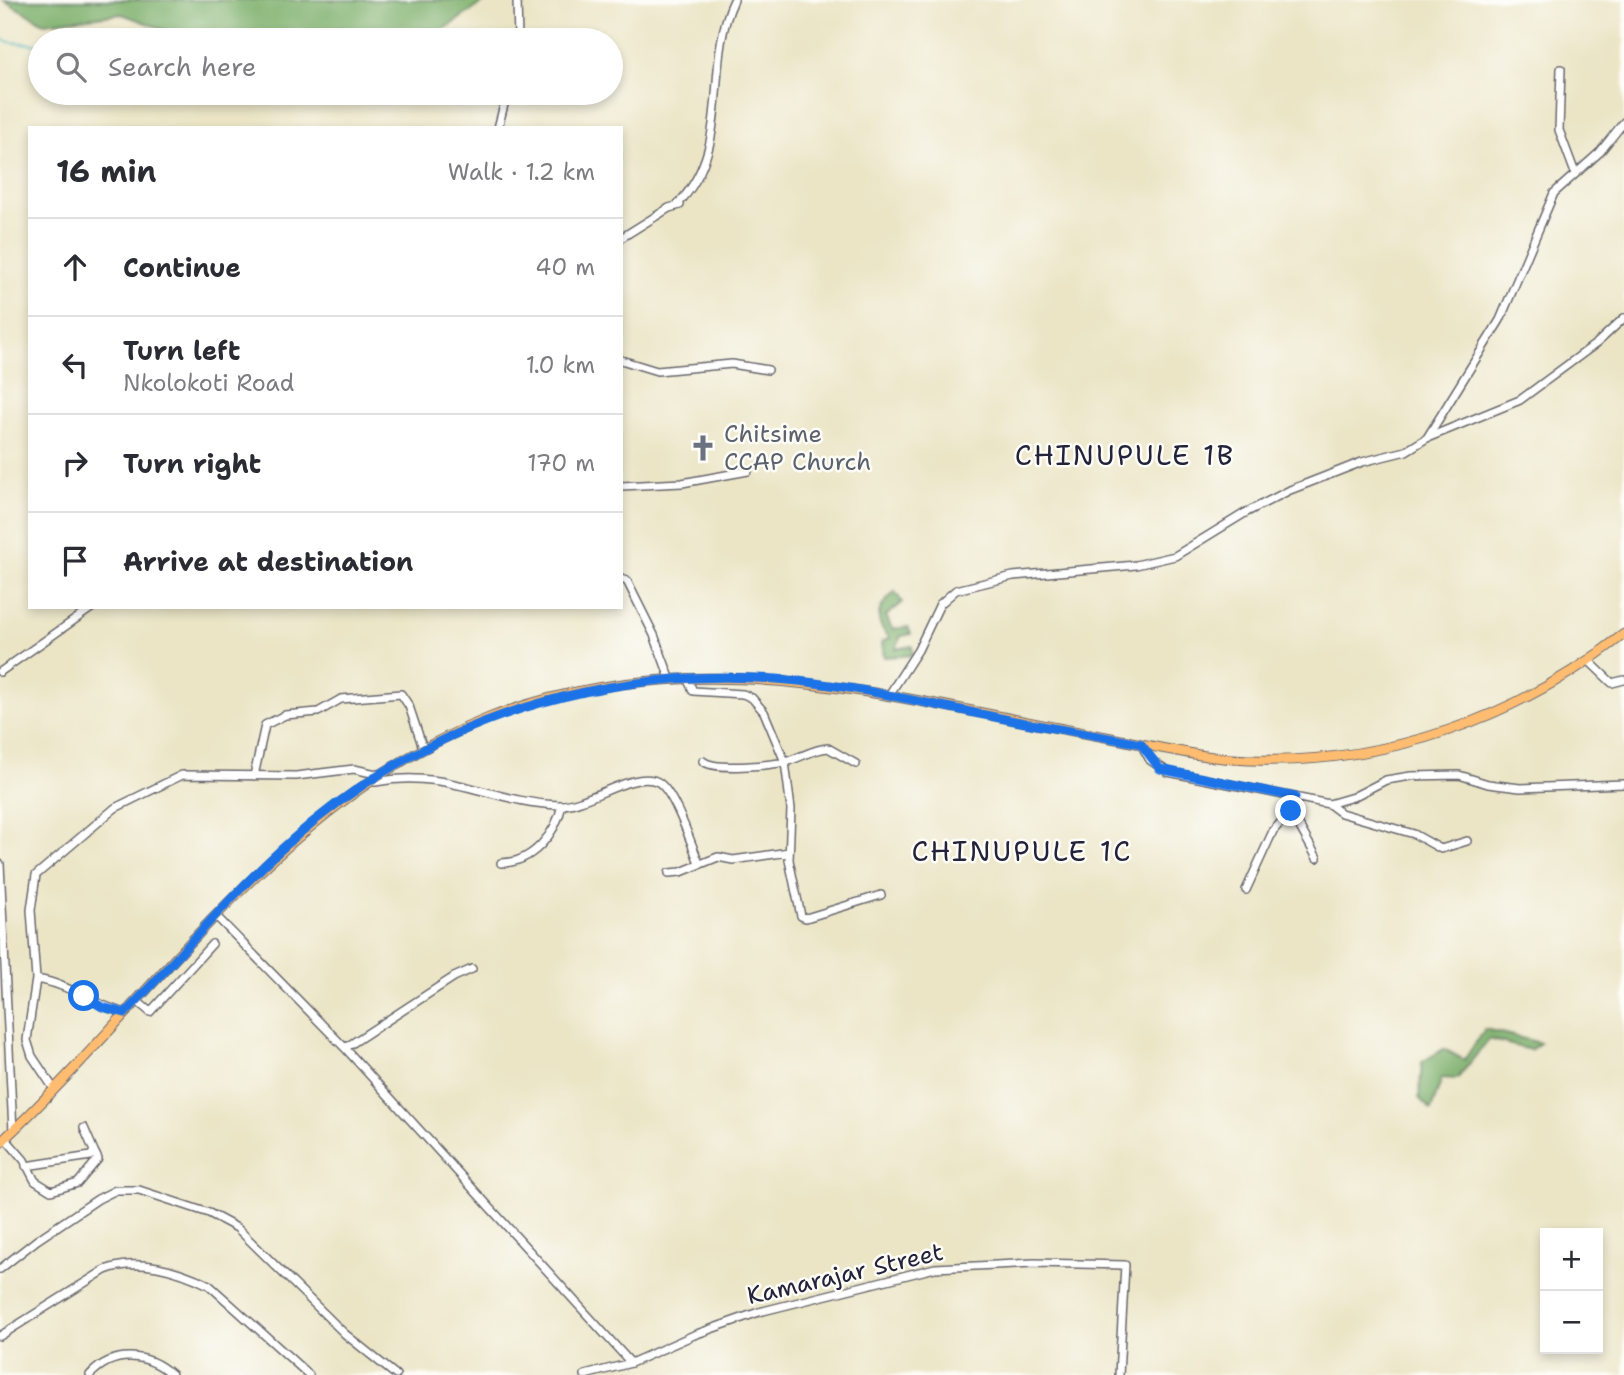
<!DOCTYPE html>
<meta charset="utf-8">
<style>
:root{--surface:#fff;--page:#f2f2f3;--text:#2b2b33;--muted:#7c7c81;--line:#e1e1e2}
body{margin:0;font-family:"Shantell Sans",sans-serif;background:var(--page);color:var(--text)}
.controls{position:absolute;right:21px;bottom:21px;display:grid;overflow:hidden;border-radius:0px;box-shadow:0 4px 10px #0003}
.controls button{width:63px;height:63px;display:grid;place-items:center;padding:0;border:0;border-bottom:2px solid var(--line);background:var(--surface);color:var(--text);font:35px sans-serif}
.stop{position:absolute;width:21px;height:21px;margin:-16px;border:5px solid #1a73e8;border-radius:50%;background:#fff}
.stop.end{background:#1a73e8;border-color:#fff;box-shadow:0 2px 7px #0008}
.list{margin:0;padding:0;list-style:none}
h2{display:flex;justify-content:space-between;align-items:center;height:91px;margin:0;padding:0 28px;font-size:30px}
h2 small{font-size:23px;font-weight:400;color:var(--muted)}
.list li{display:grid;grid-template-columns:46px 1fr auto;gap:21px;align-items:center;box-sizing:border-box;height:98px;padding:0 28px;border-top:2px solid var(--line)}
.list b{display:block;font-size:26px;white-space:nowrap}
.list p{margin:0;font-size:23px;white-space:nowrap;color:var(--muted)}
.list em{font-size:23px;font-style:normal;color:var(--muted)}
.icon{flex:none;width:38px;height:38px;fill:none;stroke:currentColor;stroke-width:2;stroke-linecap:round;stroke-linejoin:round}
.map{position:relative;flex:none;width:1624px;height:1375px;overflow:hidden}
.search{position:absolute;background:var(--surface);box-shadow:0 4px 10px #0003;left:28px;top:28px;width:595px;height:77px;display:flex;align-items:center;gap:18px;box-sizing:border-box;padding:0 24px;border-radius:38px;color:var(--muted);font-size:26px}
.panel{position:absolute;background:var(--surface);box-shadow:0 4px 10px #0003;left:28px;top:126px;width:595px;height:483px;border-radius:0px}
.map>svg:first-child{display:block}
.forest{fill:#7caf6a;stroke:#4f6852;stroke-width:2}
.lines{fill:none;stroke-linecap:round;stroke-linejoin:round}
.stream{stroke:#43b3ba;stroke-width:2}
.minor-casing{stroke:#68666c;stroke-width:10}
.major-casing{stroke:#68666c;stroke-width:11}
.minor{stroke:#fff;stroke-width:7}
.major{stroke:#febc70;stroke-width:9}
.route{stroke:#1a73e8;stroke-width:9}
.labels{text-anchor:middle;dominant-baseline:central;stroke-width:5;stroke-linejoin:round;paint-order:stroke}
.worship-label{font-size:24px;fill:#5b616d;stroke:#fdfcf7;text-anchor:start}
.street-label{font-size:24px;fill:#22223b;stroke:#fdfcf7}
.quarter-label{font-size:28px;letter-spacing:2px;fill:#22223b;stroke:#fdfcf7}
</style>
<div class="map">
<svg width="1624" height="1375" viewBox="0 0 1624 1375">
<rect width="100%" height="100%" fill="#fdfcf7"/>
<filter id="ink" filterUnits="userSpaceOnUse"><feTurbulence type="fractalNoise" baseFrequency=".0143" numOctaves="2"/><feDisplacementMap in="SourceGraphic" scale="14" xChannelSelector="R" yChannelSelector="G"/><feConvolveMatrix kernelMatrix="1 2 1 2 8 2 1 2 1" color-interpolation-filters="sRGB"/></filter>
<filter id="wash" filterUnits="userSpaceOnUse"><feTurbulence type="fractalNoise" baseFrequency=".00686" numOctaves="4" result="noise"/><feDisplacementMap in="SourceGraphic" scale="28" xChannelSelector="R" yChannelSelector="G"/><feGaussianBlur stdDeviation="1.57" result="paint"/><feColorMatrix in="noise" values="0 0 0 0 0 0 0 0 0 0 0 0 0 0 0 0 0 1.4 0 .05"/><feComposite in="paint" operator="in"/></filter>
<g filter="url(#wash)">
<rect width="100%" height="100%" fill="#ebe5c6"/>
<!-- forest -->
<path class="forest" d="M3 0H487L428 40H193L122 14 44 23Z
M895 592 902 602 886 616 892 629 908 627 911 634 901 636 896 649 912 646 913 655 884 657 882 642 890 638C871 619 878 607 895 592Z
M1485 1029 1540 1043 1530 1050 1489 1039 1457 1079 1442 1078 1431 1110 1419 1098 1422 1062 1444 1049 1464 1060Z"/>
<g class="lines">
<!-- stream -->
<path class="stream" d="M0 39C16 46 27 41 40 46
M93 40 126 34"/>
</g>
</g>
<g filter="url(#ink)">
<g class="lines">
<!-- minor casing -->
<g class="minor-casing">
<path id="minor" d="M517 0 518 40
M1561 69 1559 130 1575 173
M498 128 507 93
M677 205C735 145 702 67 734 0
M621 238 669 208 680 205
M621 360 657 371 732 364 768 370
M1427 438 1500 320 1554 193 1600 152 1624 122
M621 486 682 483 748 471
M621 579 627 581 654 635 670 678
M1589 661 1612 683 1624 680
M0 672 93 607
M687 678 693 691 743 694 752 698 764 712 785 762 791 809 789 860 801 916 806 918 881 895
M889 695 918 650 940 604 956 590 1013 576 1136 565 1175 556 1245 513 1290 490 1362 462 1406 451 1427 438 1520 400 1597 343 1624 318
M1141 744 1150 760 1168 772 1329 804 1353 797 1386 780 1411 776 1459 775 1488 784 1520 788 1624 784
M703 761C714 771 769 765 785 762 800 758 813 749 828 748L856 764
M254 776 265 725 285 715 318 712 341 699 401 694 409 706 423 748
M375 782C449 768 491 803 560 805 586 806 635 769 658 782 674 791 692 846 699 863
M1329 804 1341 813 1414 834 1441 849 1467 841
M1291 811 1317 858
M501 863C532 863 556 834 562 805
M0 864 13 1131
M669 873 681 872 718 857 733 860 789 852
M1246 890 1273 831 1291 811 1295 797
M216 916 345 1048 631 1363
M36 979C70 984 93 1005 125 1013
M137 1001 150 1012 212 944
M345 1048 454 977 472 969
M54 1089 32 1056 27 1040 36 979 31 910 36 875 115 808 182 775 296 776 354 769 376 774
M5 1138 24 1160 35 1181 51 1191 78 1183 98 1159 94 1151
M26 1166 91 1156 94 1151 84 1128
M0 1269 37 1240 98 1199 116 1190H139L209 1213 237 1228 345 1334 396 1375
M0 1336 105 1270C137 1257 179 1270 209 1285L309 1375
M90 1375C114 1349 148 1353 172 1375
M585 1375 631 1363 694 1335 759 1312 935 1268 1034 1263 1125 1265 1119 1375"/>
</g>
<!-- major casing -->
<g class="major-casing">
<path id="major" d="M0 1143C158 995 280 800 489 718 695 638 888 697 1095 735 1146 744 1197 758 1249 760 1386 765 1518 718 1624 634"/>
</g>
<!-- minor -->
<use href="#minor" class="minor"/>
<!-- major -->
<use href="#major" class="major"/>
</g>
</g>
<g class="lines" filter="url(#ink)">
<!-- route -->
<path class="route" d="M84 996 102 1007 125 1013C187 949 244 878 313 822 451 710 621 663 798 681 864 688 929 704 995 717 1043 727 1092 734 1141 744L1160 769 1295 797 1291 811"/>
</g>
<!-- icons -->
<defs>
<g id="church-bare" transform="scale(2.1)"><path d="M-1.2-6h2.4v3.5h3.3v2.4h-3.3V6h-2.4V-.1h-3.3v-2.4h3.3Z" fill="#6b7280" stroke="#fdfcf7" stroke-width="2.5" paint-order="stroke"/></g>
</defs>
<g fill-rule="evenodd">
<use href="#church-bare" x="703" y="448"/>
</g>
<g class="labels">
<!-- worship labels -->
<g class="worship-label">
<text x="724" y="434">Chitsime<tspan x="724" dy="28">CCAP Church</tspan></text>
</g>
<!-- street labels -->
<g class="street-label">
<text transform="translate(845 1274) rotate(-13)">Kamarajar Street</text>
</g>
<!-- quarter labels -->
<g class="quarter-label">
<text x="1125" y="455">CHINUPULE 1B</text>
<text x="1022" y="851">CHINUPULE 1C</text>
</g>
</g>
</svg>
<div class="controls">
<button>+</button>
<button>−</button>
</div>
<div class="stop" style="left:84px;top:996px"></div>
<div class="stop end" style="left:1291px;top:811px"></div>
<div class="search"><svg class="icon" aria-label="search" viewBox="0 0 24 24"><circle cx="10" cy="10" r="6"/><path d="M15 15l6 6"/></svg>Search here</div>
<section class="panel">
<h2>16 min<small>Walk · 1.2 km</small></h2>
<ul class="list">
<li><svg class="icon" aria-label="ahead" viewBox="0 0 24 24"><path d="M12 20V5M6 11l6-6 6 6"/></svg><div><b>Continue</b></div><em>40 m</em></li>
<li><svg class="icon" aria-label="left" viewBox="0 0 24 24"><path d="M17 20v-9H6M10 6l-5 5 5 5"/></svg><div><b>Turn left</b><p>Nkolokoti Road</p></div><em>1.0 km</em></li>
<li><svg class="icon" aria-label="right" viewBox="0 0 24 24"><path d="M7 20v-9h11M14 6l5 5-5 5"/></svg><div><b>Turn right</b></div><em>170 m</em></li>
<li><svg class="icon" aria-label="arrive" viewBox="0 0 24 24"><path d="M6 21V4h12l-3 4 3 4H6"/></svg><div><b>Arrive at destination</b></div></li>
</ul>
</section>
</div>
